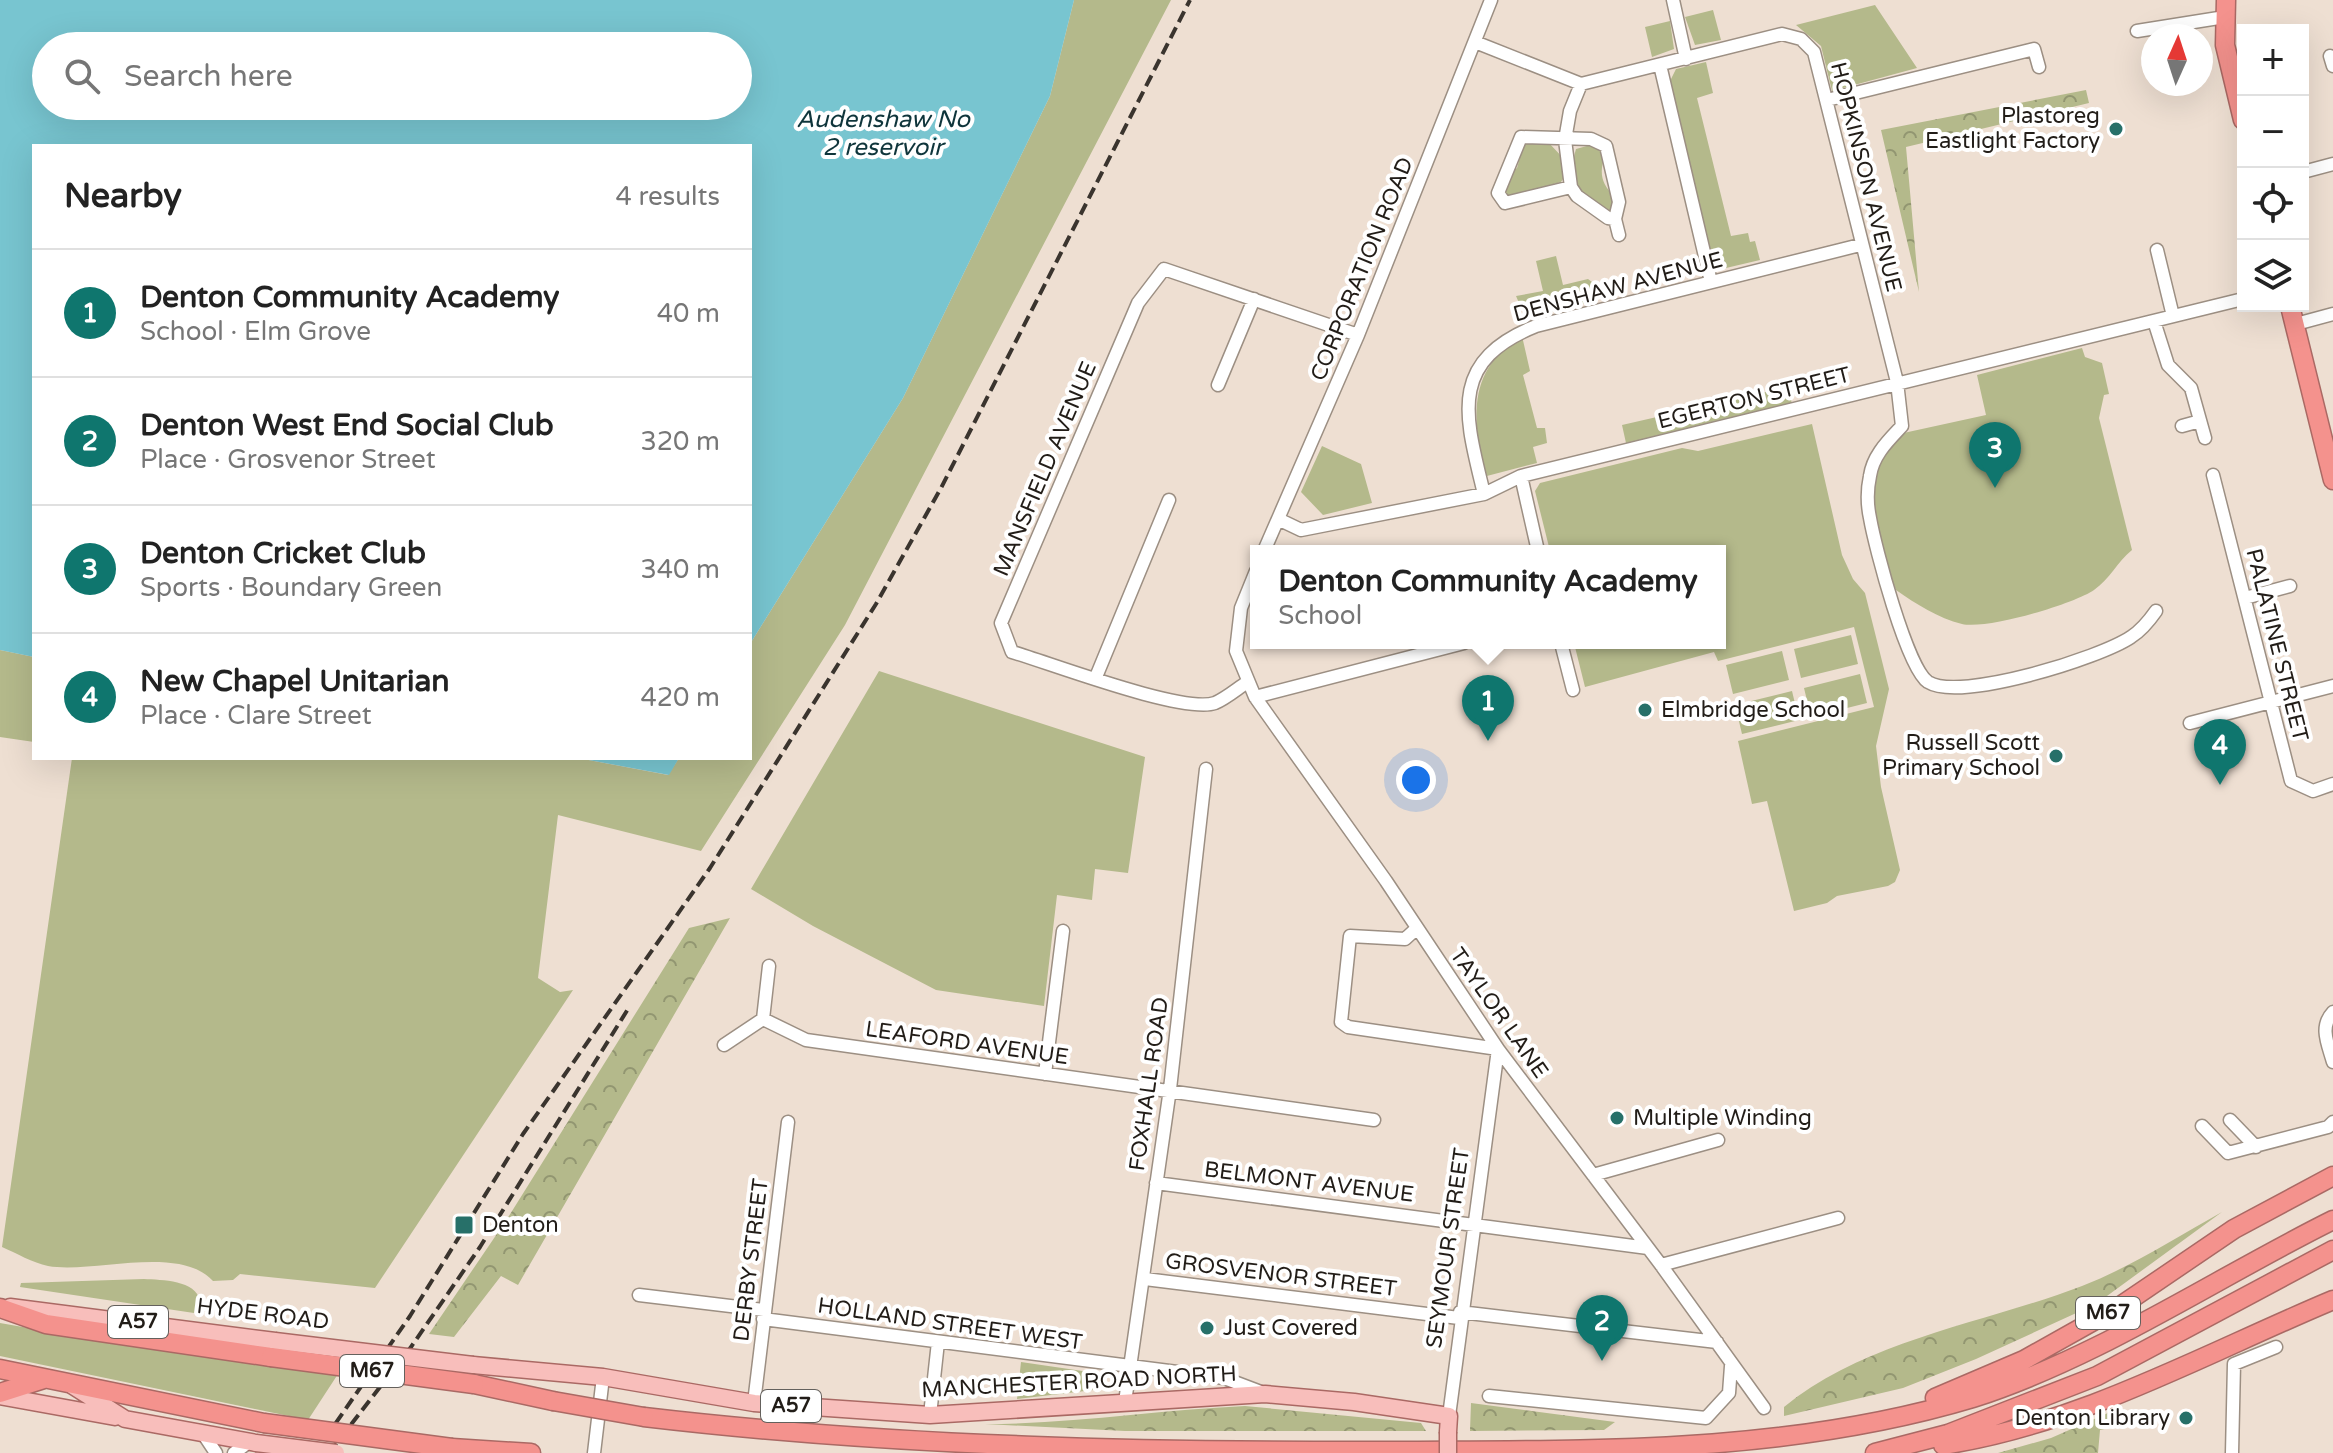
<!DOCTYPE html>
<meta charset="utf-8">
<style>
:root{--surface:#fff;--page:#f2f2f2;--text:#222;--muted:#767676;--line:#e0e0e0;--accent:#0f766e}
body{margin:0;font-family:"Varela Round",sans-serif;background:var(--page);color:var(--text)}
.controls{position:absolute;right:24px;top:24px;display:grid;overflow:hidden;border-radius:0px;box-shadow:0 8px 32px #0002}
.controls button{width:72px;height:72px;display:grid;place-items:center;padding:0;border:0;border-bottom:2px solid var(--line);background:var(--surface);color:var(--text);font:40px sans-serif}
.compass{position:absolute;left:2141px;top:24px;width:72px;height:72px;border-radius:50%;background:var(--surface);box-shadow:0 8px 32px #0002;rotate:3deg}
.you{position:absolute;left:1416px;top:780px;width:28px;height:28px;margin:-20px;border:6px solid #fff;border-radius:50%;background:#1a73e8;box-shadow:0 0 0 12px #1a73e833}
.badge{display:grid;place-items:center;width:52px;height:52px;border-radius:50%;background:var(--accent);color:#fff;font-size:26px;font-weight:700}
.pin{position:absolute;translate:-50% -66px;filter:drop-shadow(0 2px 4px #0008)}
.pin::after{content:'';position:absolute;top:42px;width:28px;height:24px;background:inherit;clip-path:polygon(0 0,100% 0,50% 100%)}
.popup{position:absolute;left:1250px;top:545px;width:476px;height:104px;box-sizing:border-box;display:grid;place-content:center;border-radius:0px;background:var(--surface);filter:drop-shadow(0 2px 6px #0005);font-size:26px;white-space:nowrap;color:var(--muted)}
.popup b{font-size:30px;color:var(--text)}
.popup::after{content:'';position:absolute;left:50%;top:100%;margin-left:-16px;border:16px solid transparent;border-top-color:var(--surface)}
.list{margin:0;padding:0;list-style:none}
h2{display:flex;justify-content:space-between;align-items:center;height:104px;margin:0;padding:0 32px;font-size:34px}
h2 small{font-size:26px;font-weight:400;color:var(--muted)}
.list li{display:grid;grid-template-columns:52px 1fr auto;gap:24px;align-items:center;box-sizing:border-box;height:128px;padding:0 32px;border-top:2px solid var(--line)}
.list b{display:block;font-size:30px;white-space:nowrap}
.list p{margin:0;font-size:26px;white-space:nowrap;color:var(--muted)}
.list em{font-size:26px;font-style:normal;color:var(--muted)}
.icon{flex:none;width:44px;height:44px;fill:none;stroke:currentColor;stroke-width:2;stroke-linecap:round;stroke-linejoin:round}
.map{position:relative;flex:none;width:2333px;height:1453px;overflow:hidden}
.search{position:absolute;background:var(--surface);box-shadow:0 8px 32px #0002;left:32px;top:32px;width:720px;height:88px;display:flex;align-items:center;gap:20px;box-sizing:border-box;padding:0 28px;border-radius:44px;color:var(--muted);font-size:30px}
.panel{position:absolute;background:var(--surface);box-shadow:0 8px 32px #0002;left:32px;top:144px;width:720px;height:616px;border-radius:0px}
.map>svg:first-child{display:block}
.green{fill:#b4b98b}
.forest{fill:url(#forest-crowns)}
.water{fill:#78c5d0;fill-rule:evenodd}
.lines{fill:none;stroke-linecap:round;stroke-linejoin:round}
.minor-casing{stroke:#9c8f83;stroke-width:15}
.major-casing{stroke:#aa6964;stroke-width:19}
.highway-casing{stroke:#aa6964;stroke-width:21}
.minor{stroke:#fff;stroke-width:12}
.major{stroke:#f8bebb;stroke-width:16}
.highway{stroke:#f4928d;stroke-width:18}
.rail{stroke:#3a342e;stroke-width:4;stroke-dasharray:12 6;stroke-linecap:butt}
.major-bridge-casing{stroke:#aa6964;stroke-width:19;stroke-linecap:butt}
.highway-bridge-casing{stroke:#aa6964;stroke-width:21;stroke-linecap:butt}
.major-bridge{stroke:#f8bebb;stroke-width:16}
.highway-bridge{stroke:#f4928d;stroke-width:18}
.poi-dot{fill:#277069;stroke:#fff;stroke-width:3}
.labels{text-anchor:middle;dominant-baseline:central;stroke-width:8;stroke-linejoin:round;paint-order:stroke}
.shield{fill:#fff;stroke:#64615d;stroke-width:2}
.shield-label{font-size:20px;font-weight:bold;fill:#221d18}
.poi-label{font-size:22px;fill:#221d18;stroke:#fff;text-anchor:start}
.street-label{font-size:22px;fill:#221d18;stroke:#fff}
.water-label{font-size:24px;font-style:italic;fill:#0f353b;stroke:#fff}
</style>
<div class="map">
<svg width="2333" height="1453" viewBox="0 0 2333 1453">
<defs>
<pattern id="forest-crowns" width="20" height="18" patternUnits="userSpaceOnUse" patternTransform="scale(2)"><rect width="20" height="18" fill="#b4b98b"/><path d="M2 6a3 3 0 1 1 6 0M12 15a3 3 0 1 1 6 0" fill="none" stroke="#929671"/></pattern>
</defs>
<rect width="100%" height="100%" fill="#eedfd2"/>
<!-- green -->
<path class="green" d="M1074 0H1171L845 625 701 851 558 815 538 978 560 992 573 990 375 1288 240 1274 233 1280 213 1281C179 1244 93 1274 48 1266 33 1263 16 1253 2 1247L72 758H578L668 775 679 758H750V644L903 398 1050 96Z
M1875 5 1917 68 1832 91 1821 46 1796 25Z
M1713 10 1721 40 1695 45 1685 17Z
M1670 21 1674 49 1652 57 1645 27Z
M1706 62 1713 93 1697 98 1731 236 1748 233 1750 242 1755 241 1760 260 1726 268 1713 261 1670 81 1676 69Z
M1548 142 1565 160V176L1561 182 1506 197 1503 194 1510 172 1517 168 1524 143Z
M1594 144 1605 156C1599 172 1601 184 1614 196L1612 212 1607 214C1584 197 1566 180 1576 149Z
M1556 256 1563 285 1588 279 1592 282 1597 300 1526 319 1516 296 1543 291 1536 261Z
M1522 336 1530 371 1523 375 1537 428H1545L1547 443 1533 447 1537 463 1483 477C1475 419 1464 372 1522 336Z
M2082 348 2085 357 2102 363 2109 394 2104 395 2099 418 2132 550C2117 562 2110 579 2094 590 2076 603 1988 630 1962 624 1938 618 1916 604 1896 590 1885 561 1863 495 1876 465 1881 454 1892 444 1899 434L1986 415 1977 375Z
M1788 387 1792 404 1626 443 1622 425Z
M1812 424 1842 555 1853 579 1865 593 1889 689 1876 746 1881 787 1900 870 1895 882 1888 886 1837 896 1827 903 1794 911 1767 801 1752 804 1738 741 1874 707 1854 627 1718 661 1714 652 1585 687 1574 643H1720V551H1550L1535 491 1540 483 1682 448 1698 451Z
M1322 446 1361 464 1372 503 1323 515 1301 492Z
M1851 635 1858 664 1801 678 1794 649Z
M0 650 34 657V742L0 737Z
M1782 651 1789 680 1733 694 1726 665Z
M879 671 1145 757 1128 873 1095 869 1092 900 1057 895 1044 1006 936 990 813 926 751 889Z
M1860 674 1867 703 1811 717 1804 688Z
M1792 691 1799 720 1742 734 1735 705Z
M144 1279C162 1280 196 1280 200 1301L194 1313 20 1287 21 1283Z
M0 1323 148 1349 338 1374 308 1420 0 1356Z
M1021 1362 1103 1374 1102 1389 1017 1399Z"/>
<!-- forest -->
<path class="forest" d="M2086 90 2089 103 1906 147 1919 292 1881 130Z
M730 918 518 1285 501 1276 454 1337 429 1334 507 1219 689 928Z
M2222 1212 2096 1304 1976 1359 1903 1388 1784 1416V1407C1868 1339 1983 1324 2082 1286 2131 1267 2177 1237 2222 1212Z
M1471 1403 1615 1422 1604 1430 1470 1431Z
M1245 1406 1421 1423 1426 1431H1125L985 1424C1072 1424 1158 1410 1245 1406Z
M2117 1409 2118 1426 2100 1430 2098 1453H1998L2051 1438Z"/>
<!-- water -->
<path class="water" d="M0 0H1074L1050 96 903 398 750 644V146H34V657L0 650ZM46 46H738V106H46Z
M578 758H679L669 775Z"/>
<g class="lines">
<!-- minor casing -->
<g class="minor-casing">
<path id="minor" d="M1673 0 1686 59
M2137 31 2225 17
M1475 42 1581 84 1782 34 1801 39 1814 52 1897 382 1902 426C1888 441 1873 455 1870 476 1867 490 1867 504 1870 518 1875 547 1907 668 1928 682 1960 702 2100 658 2131 637 2142 630 2149 621 2156 611
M2330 56 2333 66
M1660 65 1711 282
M1581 84 1570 111 1565 140 1571 187 1577 196 1608 218 1615 219 1619 235
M1827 100 2034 49 2039 67
M2303 172 2333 164
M1571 187 1505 203 1498 193 1521 137 1591 139 1606 146 1619 202 1615 219
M2157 250 2173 316
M2154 321 2168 365 2191 388 2205 438
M2296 324 2333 314
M1218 385 1254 299
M2182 426 2200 421
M2213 475 2291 781 2313 791 2333 784
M1521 476 1538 551
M1484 494C1466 418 1446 362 1536 326L1860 245
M1278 519 1301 530 1484 494 1521 476 2243 299
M1264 551 1358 335 1491 0
M1256 571 1241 608 1236 651 1255 697 1386 881 1498 1049 1661 1265 1764 1408
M2245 598 2290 586
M1561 643 1573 690
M1096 677 1169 500
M1246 683C1237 689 1225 699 1215 703 1183 714 1050 663 1012 652L1001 623 1138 303 1164 269 1358 335
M1255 697 1464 643
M2190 723 2333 686
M1416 929 1405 939 1350 936 1341 1022 1348 1027 1498 1049
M2333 1012C2319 1027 2328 1044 2333 1062
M763 1019 806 1040 1374 1120
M724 1045 763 1019 769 966
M1045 1074 1063 931
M2230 1120 2256 1147
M2202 1126 2228 1153 2328 1127 2333 1122
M1593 1175 1718 1140
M1156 1183 1648 1248
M1661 1265 1838 1218
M1145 1279 1459 1318
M639 1295 764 1310
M1460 1312 1717 1342
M763 1319 1224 1378 1261 1392
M1489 1396 1706 1418 1729 1393 1731 1366
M1125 1402 1170 1089 1206 769
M754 1403 788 1122
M930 1415 938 1342
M1449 1416 1498 1049
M204 1435 216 1453
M234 1453 249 1442
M594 1453 603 1377
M2232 1453 2234 1364 2276 1347"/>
</g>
<!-- major casing -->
<g class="major-casing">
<path id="major" d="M10 1307 275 1341
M473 1365 603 1377 754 1403 930 1415 1265 1394 1354 1402 1449 1416 1448 1432
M73 1386 125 1419 256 1443
M0 1396 115 1417"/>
</g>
<!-- highway casing -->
<g class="highway-casing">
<path id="highway" d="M2226 0 2225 45 2243 120
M2290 306 2333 480
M0 1308 46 1324 271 1357
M0 1369 264 1423
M474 1384 553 1401
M0 1393 44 1379
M1935 1398 2024 1360 2122 1305 2234 1229 2333 1176
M644 1417C898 1447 1155 1452 1411 1451 1601 1450 1790 1453 1973 1398 2100 1357 2214 1279 2333 1220
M1943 1445C2081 1424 2206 1353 2333 1300
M452 1448 531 1453
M1875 1453 1948 1434 2097 1376 2333 1250"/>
</g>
<!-- minor -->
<use href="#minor" class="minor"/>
<!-- major -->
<use href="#major" class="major"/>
<!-- highway -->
<use href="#highway" class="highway"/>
<!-- rail -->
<path class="rail" d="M315 1453 410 1316 523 1134 710 868 876 604 941 488 1190 0
M329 1453 411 1347 480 1247 628 1009"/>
<!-- major-bridge casing -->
<g class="major-bridge-casing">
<path id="major-bridge" d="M275 1341 473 1365
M1448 1432V1453
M256 1443 336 1453"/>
</g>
<!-- highway-bridge casing -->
<g class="highway-bridge-casing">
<path id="highway-bridge" d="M271 1357 474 1384
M553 1401 644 1417
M264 1423 452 1448"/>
</g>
<!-- major-bridge -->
<use href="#major-bridge" class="major-bridge"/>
<!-- highway-bridge -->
<use href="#highway-bridge" class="highway-bridge"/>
</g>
<!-- markers -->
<g class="poi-dot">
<circle cx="2116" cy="129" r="8"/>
<circle cx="1645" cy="710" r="8"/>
<circle cx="2056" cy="756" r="8"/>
<circle cx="1617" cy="1118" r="8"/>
<rect x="454" y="1215" width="20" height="20" rx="4"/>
<circle cx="1207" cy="1328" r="8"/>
<circle cx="2186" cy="1418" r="8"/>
</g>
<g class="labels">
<!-- shield labels -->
<g class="shield">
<rect x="2076" y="1297" width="64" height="32" rx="6"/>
<rect x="108" y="1306" width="60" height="32" rx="6"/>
<rect x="340" y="1355" width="64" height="32" rx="6"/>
<rect x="761" y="1390" width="60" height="32" rx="6"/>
</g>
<g class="shield-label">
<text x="2108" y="1313">M67</text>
<text x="138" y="1322">A57</text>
<text x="372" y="1371">M67</text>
<text x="791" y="1406">A57</text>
</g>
<!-- poi labels -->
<g class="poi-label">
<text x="2100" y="116" text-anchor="end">Plastoreg<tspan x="2100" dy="25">Eastlight Factory</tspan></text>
<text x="1661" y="710">Elmbridge School</text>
<text x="2040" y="743" text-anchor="end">Russell Scott<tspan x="2040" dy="25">Primary School</tspan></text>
<text x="1633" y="1118">Multiple Winding</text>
<text x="482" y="1225">Denton</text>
<text x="1223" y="1328">Just Covered</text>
<text x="2170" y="1418" text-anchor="end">Denton Library</text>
</g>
<!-- street labels -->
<g class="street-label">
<text transform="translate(1866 177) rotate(76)">HOPKINSON AVENUE</text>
<text transform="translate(1362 269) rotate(-68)">CORPORATION ROAD</text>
<text transform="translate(1618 287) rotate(-15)">DENSHAW AVENUE</text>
<text transform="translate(1754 398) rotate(-14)">EGERTON STREET</text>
<text transform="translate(1045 469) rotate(-67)">MANSFIELD AVENUE</text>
<text transform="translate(2277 645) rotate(76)">PALATINE STREET</text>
<text transform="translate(1499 1013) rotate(55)">TAYLOR LANE</text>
<text transform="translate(967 1043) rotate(8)">LEAFORD AVENUE</text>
<text transform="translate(1149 1084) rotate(-82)">FOXHALL ROAD</text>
<text transform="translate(1309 1182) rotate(7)">BELMONT AVENUE</text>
<text transform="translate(1448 1248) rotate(-82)">SEYMOUR STREET</text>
<text transform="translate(751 1260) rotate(-83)">DERBY STREET</text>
<text transform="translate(1281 1275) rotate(7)">GROSVENOR STREET</text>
<text transform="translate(263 1314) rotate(7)">HYDE ROAD</text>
<text transform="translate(950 1324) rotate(8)">HOLLAND STREET WEST</text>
<text transform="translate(1079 1382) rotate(-3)">MANCHESTER ROAD NORTH</text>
</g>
<!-- water labels -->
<g class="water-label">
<text x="883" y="119">Audenshaw No<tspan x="883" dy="28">2 reservoir</tspan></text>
</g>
</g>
</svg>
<div class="controls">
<button>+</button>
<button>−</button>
<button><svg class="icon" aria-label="locate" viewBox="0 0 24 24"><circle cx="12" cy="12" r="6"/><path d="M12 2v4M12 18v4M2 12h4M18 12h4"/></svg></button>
<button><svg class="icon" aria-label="layers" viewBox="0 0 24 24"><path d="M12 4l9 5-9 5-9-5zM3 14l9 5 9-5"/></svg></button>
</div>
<svg class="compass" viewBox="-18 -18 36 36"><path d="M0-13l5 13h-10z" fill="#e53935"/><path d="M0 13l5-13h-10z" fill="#767676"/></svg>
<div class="you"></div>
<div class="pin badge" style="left:1488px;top:741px">1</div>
<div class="popup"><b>Denton Community Academy</b>School</div>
<div class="pin badge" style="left:1602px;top:1361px">2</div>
<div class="pin badge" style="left:1995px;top:488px">3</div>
<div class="pin badge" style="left:2220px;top:785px">4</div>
<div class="search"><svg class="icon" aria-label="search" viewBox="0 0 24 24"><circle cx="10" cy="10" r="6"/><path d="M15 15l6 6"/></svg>Search here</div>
<section class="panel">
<h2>Nearby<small>4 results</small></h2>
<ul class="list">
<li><span class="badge">1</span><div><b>Denton Community Academy</b><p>School · Elm Grove</p></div><em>40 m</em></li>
<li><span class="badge">2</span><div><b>Denton West End Social Club</b><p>Place · Grosvenor Street</p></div><em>320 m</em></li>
<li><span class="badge">3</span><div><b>Denton Cricket Club</b><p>Sports · Boundary Green</p></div><em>340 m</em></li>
<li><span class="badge">4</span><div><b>New Chapel Unitarian</b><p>Place · Clare Street</p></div><em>420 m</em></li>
</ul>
</section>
</div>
